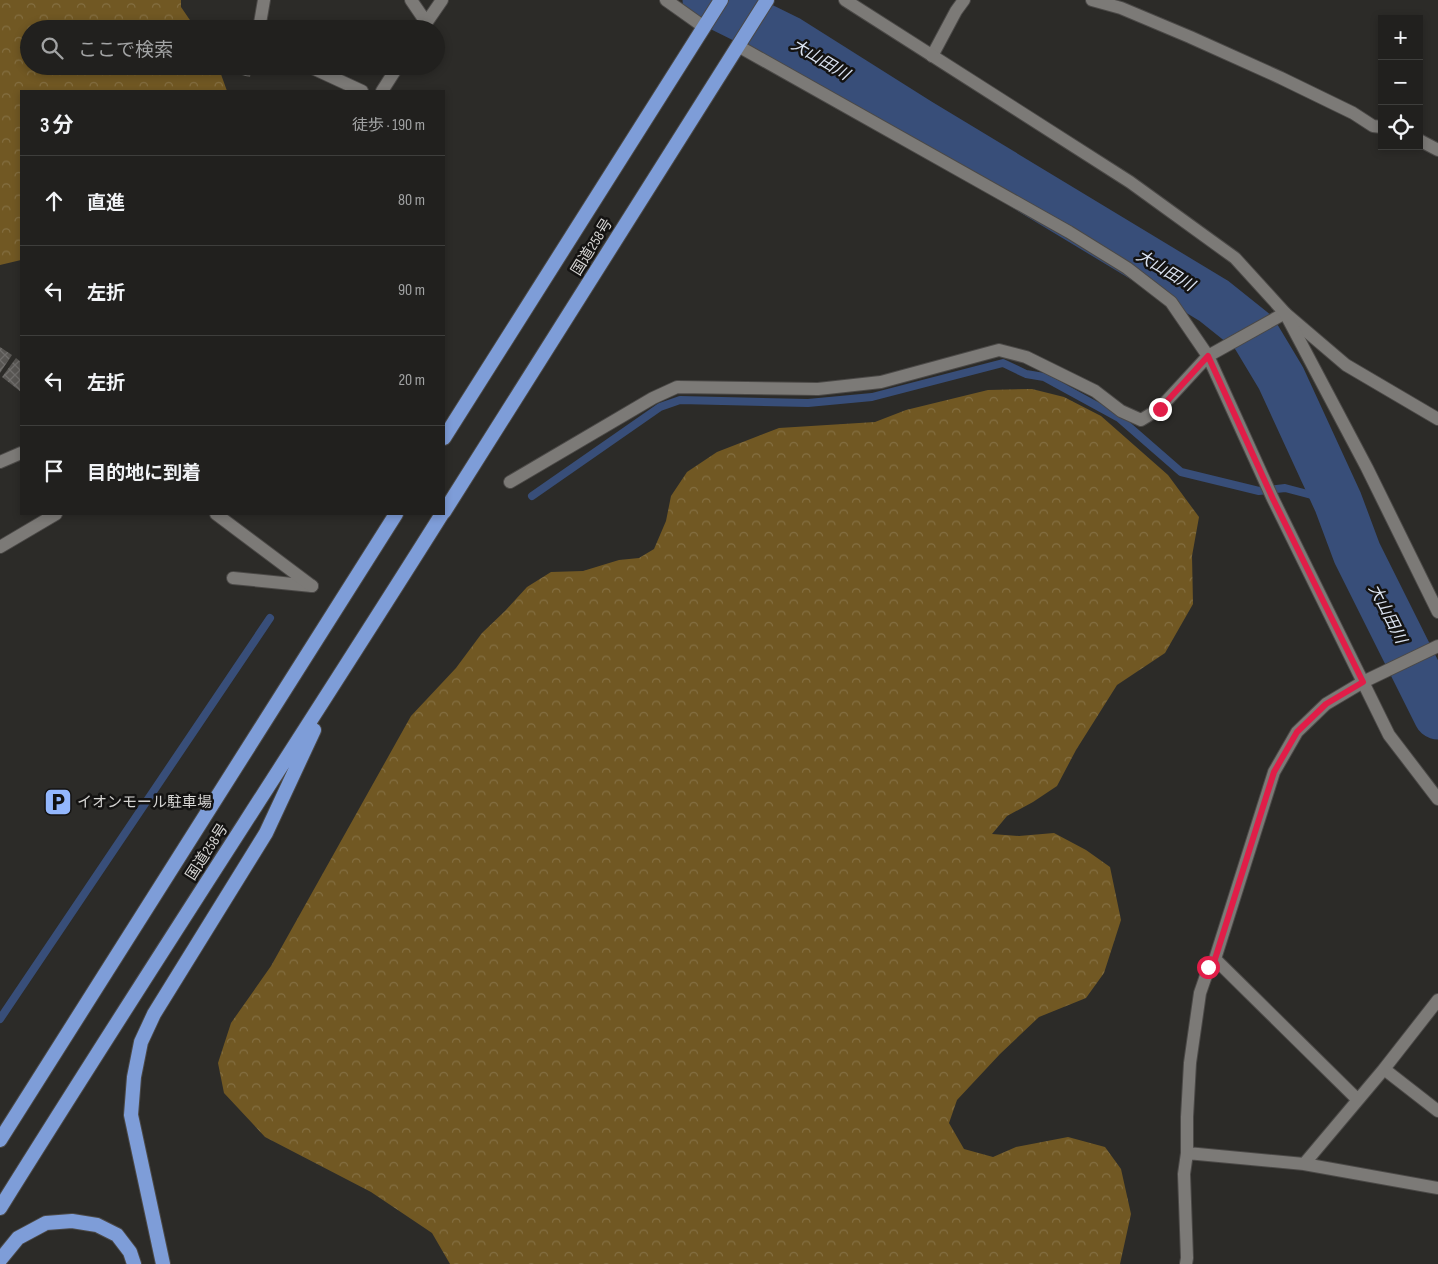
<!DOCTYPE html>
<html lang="ja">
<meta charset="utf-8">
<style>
:root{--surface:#21201e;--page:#2d2d2b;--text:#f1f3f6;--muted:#a2a3a4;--line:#3e3e3c}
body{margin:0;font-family:"Sofia Sans Condensed","Noto Sans JP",sans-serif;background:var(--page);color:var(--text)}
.controls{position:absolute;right:15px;top:15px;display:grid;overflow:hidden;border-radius:0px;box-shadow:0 2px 8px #0003}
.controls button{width:45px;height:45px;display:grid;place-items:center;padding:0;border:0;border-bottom:1px solid var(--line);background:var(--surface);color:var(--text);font:25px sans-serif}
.stop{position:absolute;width:15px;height:15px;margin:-11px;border:4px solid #e11d48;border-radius:50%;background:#fff}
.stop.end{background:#e11d48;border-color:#fff;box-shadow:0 1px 5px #0008}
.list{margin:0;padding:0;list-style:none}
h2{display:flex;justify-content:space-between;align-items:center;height:65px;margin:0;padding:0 20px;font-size:21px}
h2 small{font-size:16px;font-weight:400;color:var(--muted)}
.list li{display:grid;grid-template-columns:32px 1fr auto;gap:15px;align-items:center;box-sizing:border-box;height:90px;padding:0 20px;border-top:1px solid var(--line)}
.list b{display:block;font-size:19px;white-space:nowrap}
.list em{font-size:16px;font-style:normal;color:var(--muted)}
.icon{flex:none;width:28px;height:28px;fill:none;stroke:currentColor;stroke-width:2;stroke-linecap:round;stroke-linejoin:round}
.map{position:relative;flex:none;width:1438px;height:1264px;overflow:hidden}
.search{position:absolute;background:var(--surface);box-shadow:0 2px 8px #0003;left:20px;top:20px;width:425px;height:55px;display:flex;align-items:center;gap:12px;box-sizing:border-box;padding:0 18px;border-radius:28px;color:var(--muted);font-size:19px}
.panel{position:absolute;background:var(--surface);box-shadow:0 2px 8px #0003;left:20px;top:90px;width:425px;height:425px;border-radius:0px}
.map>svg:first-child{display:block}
.forest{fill:url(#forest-crowns)}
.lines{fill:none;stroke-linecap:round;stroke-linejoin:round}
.stream{stroke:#384e79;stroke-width:8}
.river{stroke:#384e79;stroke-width:49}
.building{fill:url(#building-cross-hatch)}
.service-casing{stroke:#4b4947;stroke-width:14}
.minor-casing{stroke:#4b4947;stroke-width:14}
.tertiary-casing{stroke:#4b4947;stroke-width:14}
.trunk-casing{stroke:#4b4947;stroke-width:16}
.service{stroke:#7c7a77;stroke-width:12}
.minor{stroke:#7c7a77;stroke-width:12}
.tertiary{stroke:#7c7a77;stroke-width:12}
.trunk{stroke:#7e9dd8;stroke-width:14}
.route{stroke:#e11d48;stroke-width:6}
.labels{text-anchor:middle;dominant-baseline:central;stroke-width:5;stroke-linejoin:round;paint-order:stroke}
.street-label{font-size:15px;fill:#d5d4d2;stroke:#141312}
.poi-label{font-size:15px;fill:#d5d4d2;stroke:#141312;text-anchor:start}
.water-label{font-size:16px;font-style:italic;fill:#dce4f2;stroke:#141312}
</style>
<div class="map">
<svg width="1438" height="1264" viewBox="0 0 1438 1264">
<defs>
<pattern id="forest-crowns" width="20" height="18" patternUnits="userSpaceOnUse" patternTransform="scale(1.25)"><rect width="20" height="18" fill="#715823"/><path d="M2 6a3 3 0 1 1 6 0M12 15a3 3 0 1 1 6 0" fill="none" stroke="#846f42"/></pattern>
<pattern id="building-cross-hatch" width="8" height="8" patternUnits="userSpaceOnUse" patternTransform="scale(1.25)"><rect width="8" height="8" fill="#585653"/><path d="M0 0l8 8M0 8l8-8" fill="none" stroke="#6f6d6b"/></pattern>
</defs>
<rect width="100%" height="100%" fill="#2c2b28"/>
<!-- forest -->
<path class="forest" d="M0 0H181V7L196 29H29V66H218L227 91H21V260L0 265Z
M1032 389 1064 397 1101 416 1168 475 1199 517 1192 556 1193 604 1165 653 1117 685 1076 750 1057 786 1033 802 1007 816 992 834 1019 836 1054 833 1086 850 1110 867 1121 920 1104 973 1086 998 1039 1017 1000 1054 957 1100 949 1123 964 1149 993 1157 1016 1147 1068 1137 1105 1147 1121 1169 1131 1214 1120 1264H450L432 1233 371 1192 265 1137 224 1093 218 1063 231 1023 271 966 411 716 456 668 482 633 505 611 527 587 551 572 583 571 619 560 639 558 654 549 666 521 671 496 687 472 717 452 779 428 875 422 906 410 988 390Z"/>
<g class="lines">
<!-- stream -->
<path class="stream" d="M532 496 660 407 680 400 808 403 872 397 1003 363 1026 374 1044 377 1119 418 1181 472 1259 491 1285 488 1338 502
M0 1019 270 618"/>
<!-- river -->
<path class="river" d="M707 0 788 40 918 122 1214 301 1254 333 1281 378 1338 502 1357 553 1438 715"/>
</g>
<!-- building -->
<path class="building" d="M230 66H252L250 77 229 72Z
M0 347 12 355 0 373Z
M16 358 21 362V392L2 377Z"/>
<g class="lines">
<!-- service casing -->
<g class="service-casing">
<path id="service" d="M233 578 312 586"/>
</g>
<!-- minor casing -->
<g class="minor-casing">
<path id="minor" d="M411 0 426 22
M666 0 704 27
M1092 0 1121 8 1190 37 1281 78 1353 113 1373 126 1382 127
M259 29 264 0
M422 29 442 0
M738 46 1069 232 1127 268 1171 302 1208 356 1273 499 1389 735 1438 799
M932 56 956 11 964 0
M308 66 362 91
M382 91 398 66
M1419 140 1438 150
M0 462 21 453
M510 482 653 398 677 387 818 389 881 382 999 350 1026 357 1095 391 1121 411 1141 420 1159 409 1208 356 1285 313 1346 365 1438 419
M216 514 312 586
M0 547 56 514
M1215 959 1357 1099
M1384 1069 1438 1111
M1187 1153 1304 1164 1438 1188
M1304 1164 1384 1069 1438 1000
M1186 1264 1187 1258 1184 1174 1187 1153V1117L1190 1063 1200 993 1209 967 1215 959 1274 772 1297 732 1326 704 1363 682 1438 646"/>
</g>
<!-- tertiary casing -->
<g class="tertiary-casing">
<path id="tertiary" d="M845 0 1130 182 1235 258 1285 313 1367 468 1438 612"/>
</g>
<!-- trunk casing -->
<g class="trunk-casing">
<path id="trunk" d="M444 438 721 0
M444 512 767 0
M0 1140 396 514
M0 1208C145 975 296 746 442 514
M0 1260 18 1238 46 1223 72 1221 97 1225 117 1235 130 1252 134 1264
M163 1264 131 1115 134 1077 141 1042 154 1014 266 833 314 730"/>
</g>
<!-- service -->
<use href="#service" class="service"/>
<!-- minor -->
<use href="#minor" class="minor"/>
<!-- tertiary -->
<use href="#tertiary" class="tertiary"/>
<!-- trunk -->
<use href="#trunk" class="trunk"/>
</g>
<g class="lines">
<!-- route -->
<path class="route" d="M1160 409 1208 356 1273 499 1363 682 1326 704 1297 732 1274 772 1215 959 1208 967"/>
</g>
<!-- icons -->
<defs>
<g id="parking-square" transform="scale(1.4375)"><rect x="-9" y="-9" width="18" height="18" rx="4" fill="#93b7fd" stroke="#141312"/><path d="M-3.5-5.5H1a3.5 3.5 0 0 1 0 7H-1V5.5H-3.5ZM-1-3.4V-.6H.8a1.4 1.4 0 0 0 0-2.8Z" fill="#111"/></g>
</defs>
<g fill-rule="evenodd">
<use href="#parking-square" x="58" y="802"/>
</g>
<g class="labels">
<!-- street labels -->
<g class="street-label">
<text transform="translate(592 247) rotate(-58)">国道258号</text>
<text transform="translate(207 852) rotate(-57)">国道258号</text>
</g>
<!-- poi labels -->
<g class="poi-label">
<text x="77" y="802">イオンモール駐車場</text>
</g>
<!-- water labels -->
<g class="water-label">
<text transform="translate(820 60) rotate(31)">大山田川</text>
<text transform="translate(1165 271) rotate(31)">大山田川</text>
<text transform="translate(1387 614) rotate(63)">大山田川</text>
</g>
</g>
</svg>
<div class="controls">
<button>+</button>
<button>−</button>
<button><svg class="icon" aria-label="locate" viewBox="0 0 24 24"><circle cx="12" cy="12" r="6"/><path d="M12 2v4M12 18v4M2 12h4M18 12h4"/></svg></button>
</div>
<div class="stop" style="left:1208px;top:967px"></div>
<div class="stop end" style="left:1160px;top:409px"></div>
<div class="search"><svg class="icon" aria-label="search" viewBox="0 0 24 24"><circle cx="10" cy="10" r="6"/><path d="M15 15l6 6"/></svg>ここで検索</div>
<section class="panel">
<h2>3 分<small>徒歩 · 190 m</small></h2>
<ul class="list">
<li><svg class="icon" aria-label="ahead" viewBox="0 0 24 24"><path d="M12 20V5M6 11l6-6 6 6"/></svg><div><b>直進</b></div><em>80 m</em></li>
<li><svg class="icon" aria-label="left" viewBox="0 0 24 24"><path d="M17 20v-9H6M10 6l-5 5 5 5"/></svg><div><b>左折</b></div><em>90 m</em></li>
<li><svg class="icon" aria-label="left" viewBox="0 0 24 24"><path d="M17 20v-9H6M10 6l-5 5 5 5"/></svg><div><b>左折</b></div><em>20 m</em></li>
<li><svg class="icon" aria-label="arrive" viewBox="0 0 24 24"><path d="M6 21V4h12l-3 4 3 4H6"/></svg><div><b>目的地に到着</b></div></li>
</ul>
</section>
</div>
